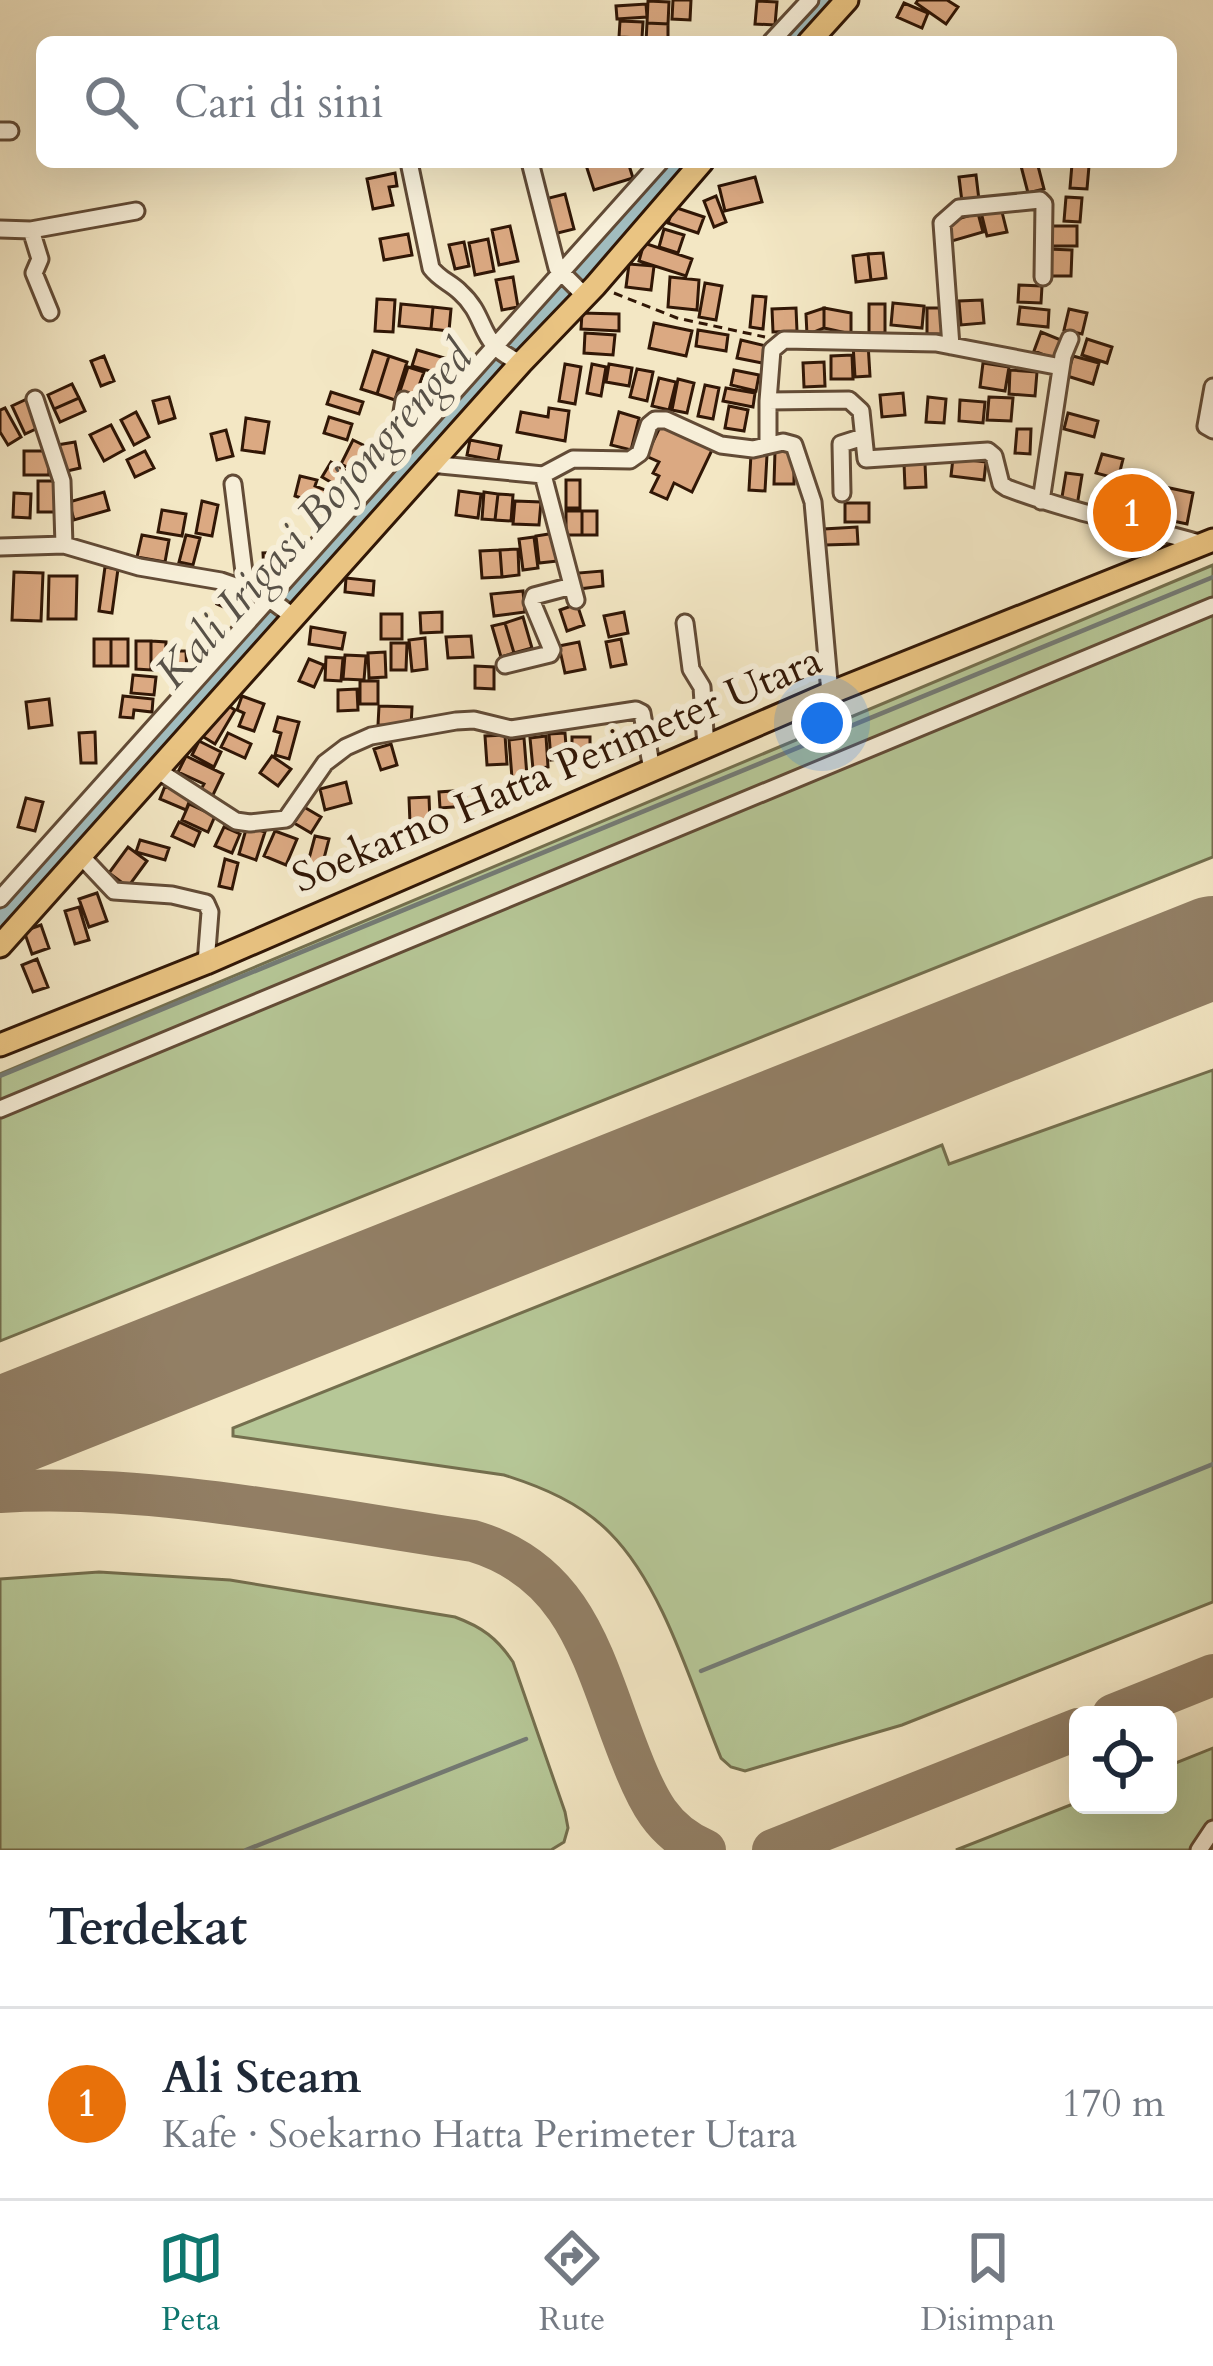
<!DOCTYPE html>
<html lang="id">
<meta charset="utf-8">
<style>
:root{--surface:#fff;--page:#f6f6f7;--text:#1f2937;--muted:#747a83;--line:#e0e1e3;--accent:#0f766e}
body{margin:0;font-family:Cardo,serif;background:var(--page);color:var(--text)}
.controls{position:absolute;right:36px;bottom:36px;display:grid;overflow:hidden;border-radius:18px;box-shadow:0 12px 48px #0002}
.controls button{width:108px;height:108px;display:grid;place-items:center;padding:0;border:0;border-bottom:3px solid var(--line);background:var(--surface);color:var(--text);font:60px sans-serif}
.you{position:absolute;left:822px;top:723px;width:42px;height:42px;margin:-30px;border:9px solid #fff;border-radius:50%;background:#1a73e8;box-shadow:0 0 0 18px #1a73e833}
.badge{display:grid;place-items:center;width:78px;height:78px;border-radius:50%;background:var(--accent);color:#fff;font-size:39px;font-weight:700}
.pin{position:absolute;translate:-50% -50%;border:6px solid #fff;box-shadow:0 3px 12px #0006}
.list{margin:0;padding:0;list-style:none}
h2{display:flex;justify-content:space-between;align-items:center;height:156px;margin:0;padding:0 48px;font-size:51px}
h2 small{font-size:39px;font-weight:400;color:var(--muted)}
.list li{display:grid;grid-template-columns:78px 1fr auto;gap:36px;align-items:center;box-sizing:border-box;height:192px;padding:0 48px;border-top:3px solid var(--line)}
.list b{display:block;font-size:45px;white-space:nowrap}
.list p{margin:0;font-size:39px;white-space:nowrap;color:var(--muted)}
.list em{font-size:39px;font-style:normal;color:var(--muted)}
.icon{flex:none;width:66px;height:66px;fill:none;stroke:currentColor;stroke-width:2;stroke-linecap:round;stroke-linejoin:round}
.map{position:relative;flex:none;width:1213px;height:1850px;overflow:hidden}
.search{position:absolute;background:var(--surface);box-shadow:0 12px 48px #0002;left:36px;right:36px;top:36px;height:132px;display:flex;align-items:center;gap:30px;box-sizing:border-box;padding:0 42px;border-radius:18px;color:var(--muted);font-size:45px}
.sheet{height:348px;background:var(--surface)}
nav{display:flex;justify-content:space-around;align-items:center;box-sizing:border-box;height:168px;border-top:3px solid var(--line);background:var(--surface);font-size:33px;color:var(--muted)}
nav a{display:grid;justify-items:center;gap:6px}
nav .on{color:var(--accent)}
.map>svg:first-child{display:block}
.green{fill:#b6c797;stroke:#746f4e;stroke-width:3}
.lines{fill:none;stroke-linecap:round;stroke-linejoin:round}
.stream{stroke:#747b75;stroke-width:4.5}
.canal{stroke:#a1bdbf;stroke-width:16}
.taxiway{stroke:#927f65;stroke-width:42}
.runway{stroke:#927f65;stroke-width:102}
.building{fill:#dba982;stroke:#311706;stroke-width:3}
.minor-casing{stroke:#624b36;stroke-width:21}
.major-casing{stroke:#311706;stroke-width:27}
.path{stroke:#311706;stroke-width:3;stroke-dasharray:9 6;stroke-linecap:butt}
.minor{stroke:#f7efd9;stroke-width:15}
.major{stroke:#eac482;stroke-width:21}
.labels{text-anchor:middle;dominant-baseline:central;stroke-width:12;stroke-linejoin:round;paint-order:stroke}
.street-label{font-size:42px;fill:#311706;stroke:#f7efd9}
.water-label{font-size:45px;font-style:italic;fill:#585147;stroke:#f7efd9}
</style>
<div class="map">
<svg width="1213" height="1850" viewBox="0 0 1213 1850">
<rect width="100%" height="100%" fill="#f3e7c4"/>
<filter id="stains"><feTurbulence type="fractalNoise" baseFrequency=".00167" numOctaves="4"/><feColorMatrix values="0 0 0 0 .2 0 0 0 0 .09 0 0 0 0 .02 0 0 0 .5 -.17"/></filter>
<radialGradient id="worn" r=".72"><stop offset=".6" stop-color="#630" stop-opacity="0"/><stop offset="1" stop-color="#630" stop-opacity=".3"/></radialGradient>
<!-- green -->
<path class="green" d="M1213 565V857L0 1341V1074Z
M1213 1070V1602L902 1725 745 1771 731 1767 721 1758C692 1688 664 1587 610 1533 581 1503 542 1487 504 1475L233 1436V1428L942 1145 949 1164Z
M99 1572 230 1580 455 1617C482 1627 497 1638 513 1662L565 1812 568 1828 564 1842 551 1850H0V1579Z
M1213 1748V1850H956L1078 1802V1805H1168V1766Z"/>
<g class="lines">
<!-- stream -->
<path class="stream" d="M0 1076 1213 577
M701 1671 1213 1464
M246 1850 526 1739"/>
<!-- canal -->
<path class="canal" d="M790 42 827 0
M0 917 681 162"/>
<!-- taxiway -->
<path class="taxiway" d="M0 1492C153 1483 322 1519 473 1541 580 1573 594 1666 631 1758 647 1799 662 1832 705 1850
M1113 1715 1213 1675
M773 1850 1078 1729"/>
<!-- runway -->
<path class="runway" d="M0 1429 1213 947"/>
</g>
<!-- building -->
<path class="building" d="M673 0H691L690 20 672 19Z
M918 0H947L958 7 946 24 916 3Z
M648 1 669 2 668 24 647 23Z
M757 1 777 2 775 25 755 24Z
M904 3 928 13 922 28 897 17Z
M646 4 647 17 617 19 616 6Z
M620 21 643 22 642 38 619 37Z
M647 23 668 24V42H646Z
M585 162H628L633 178 594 190Z
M1037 162 1044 189 1028 193 1021 166Z
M1072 164 1089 166 1087 189 1070 188Z
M395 173 397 186 389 187 393 205 373 209 367 179Z
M976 175 979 200 962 202 959 177Z
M755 177 762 202 725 211 719 186Z
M565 194 574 229 554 234 545 199Z
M716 196 726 222 714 227 704 201Z
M1066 197 1082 198 1080 222 1064 221Z
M674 207 704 217 698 233 668 223Z
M1001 208 1007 232 987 236 981 212Z
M978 213 983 232 952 241 947 222Z
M510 226 518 261 499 265 492 230Z
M1048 226H1077V246H1048Z
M664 229 684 235 678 253 659 247Z
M408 234 412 255 384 260 380 239Z
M488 239 494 271 475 275 469 243Z
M464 242 469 266 455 269 449 245Z
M644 243 692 259 686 276 639 261Z
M1047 249 1072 250 1071 276H1046Z
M883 253 886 278 871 280 868 254Z
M868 254 871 280 856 282 853 256Z
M629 264 654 266 651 290 626 287Z
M513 277 518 307 502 310 496 280Z
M670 277 699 280 697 310 668 307Z
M705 283 722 286 716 320 699 317Z
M1019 285 1042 286 1041 303 1018 302Z
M753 296 766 297 763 329 750 327Z
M377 299 395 300 393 332 375 331Z
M982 300 984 323 961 325 959 301Z
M893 303 924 306 922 328 891 325Z
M401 304 433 307 431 329 399 326Z
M869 304H885V333H869Z
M433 307 451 309 449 331 431 329Z
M1020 307 1049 310 1048 327 1018 324Z
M796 308 797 331 773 332 772 309Z
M824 308V328L807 335 806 314Z
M824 308 851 313V334L824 328Z
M927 308H943L944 334H927Z
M1069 309 1087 313 1082 334 1064 330Z
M582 313 619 314V331L581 329Z
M654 323 692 331 686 356 649 348Z
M698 330 728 335 726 351 696 346Z
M1041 332 1061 340 1054 359 1034 351Z
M585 333 615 335 613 355 584 353Z
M1087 339 1112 347 1107 363 1082 355Z
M741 340 766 346 762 363 737 358Z
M868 343 870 376 855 377 853 344Z
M417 350 448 359 444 375 412 366Z
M373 351 389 356 377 394 361 389Z
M852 355 853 379H831V356Z
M104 356 114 381 101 386 91 361Z
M389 356 407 362 395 400 377 394Z
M1073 356 1099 363 1093 384 1067 376Z
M824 362 825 386 804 387 803 363Z
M983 363 1009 367 1005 391 980 387Z
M565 364 581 367 575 404 559 401Z
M592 364 606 367 601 396 587 393Z
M609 364 632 368 629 386 606 382Z
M408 367 424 372 414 399 399 394Z
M637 369 653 372 647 401 630 397Z
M734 370 759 375 756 391 731 385Z
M1010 370 1037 372 1035 396 1009 394Z
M659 378 676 382 669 410 652 406Z
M678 379 694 383 687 413 672 410Z
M72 384 79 398 54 409 48 395Z
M705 385 719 388 713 419 698 416Z
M726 388 755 393 753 407 723 401Z
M331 392 363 402 359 414 327 404Z
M903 393 905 415 882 417 880 395Z
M169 397 175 418 159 423 153 401Z
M928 397 946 399 944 423 926 422Z
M989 397 1013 398 1011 421 987 420Z
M79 398 85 411 60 422 54 409Z
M27 399 40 427 25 434 12 406Z
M960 400 985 402 983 423 959 421Z
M729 406 748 410 744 431 725 428Z
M5 408 21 437 8 445 0 432V410Z
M549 408 569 411 565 441 517 432 521 412 548 417Z
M136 412 149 437 134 445 121 420Z
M619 412 639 418 631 450 611 445Z
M1068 413 1098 421 1094 437 1064 429Z
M329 417 352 424 347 440 324 433Z
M246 418 269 422 264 453 242 450Z
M111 425 124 450 104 461 90 435Z
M661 425 713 448 692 492 674 483 667 499 651 492 659 476 653 473 659 462 646 456Z
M1017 429H1031L1030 454 1015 453Z
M226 430 233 456 217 460 211 434Z
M353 440 365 446 353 470 341 464Z
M470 440 501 446 498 461 467 455Z
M75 442 80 468 63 472 57 445Z
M24 451H48L49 475H24Z
M145 451 154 468 135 477 127 460Z
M775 451H794V484H774Z
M751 454 767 455 765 491 749 490Z
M1102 454 1123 459 1118 479 1096 473Z
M953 458 986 462 984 480 951 476Z
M331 462 355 476 346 491 322 477Z
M904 463H925L926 487 905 488Z
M1066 473 1082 475 1077 506 1061 503Z
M300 476 317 480 315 486 330 492 325 506 295 496Z
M566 480H580V508H566Z
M38 481H59V512H38Z
M1127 481 1150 484 1146 512 1123 509Z
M1165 487 1193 493 1187 524 1159 518Z
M459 491 481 494 478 518 456 515Z
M104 492 109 510 74 520 69 502Z
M484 492 498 494 495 520 482 519Z
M14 493 31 494 30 518 13 517Z
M498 494 513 495 511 521 495 520Z
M202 501 218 505 212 536 196 533Z
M515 501 541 502 539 525 513 524Z
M845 503H869V522H845Z
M162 510 186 514 182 536 158 532Z
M566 511H582V535H566Z
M582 511H597V535H582Z
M857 527 858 544 825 545 824 529Z
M555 533 558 561 539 563 536 536Z
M142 535 169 540 165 562 137 557Z
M186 535 200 538 193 565 179 562Z
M534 537 538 568 523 570 519 539Z
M518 549 519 575 502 577 500 550Z
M500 550 502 577 482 578 480 551Z
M285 552 286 572 264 573 263 553Z
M105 567 118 569 112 613 99 611Z
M602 571 603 586 579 589 578 573Z
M14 572 43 573 41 621 12 620Z
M49 576H77L76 619H48Z
M346 578 374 581 373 595 345 592Z
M224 588 246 598 239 614 217 604Z
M523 591 525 612 494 616 491 594Z
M577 604 584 625 567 631 560 610Z
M442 612V632L421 633 420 613Z
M624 612 628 633 609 637 604 616Z
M381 614H402V639H381Z
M523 617 532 648 514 653 505 623Z
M505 623 514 653 501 657 492 626Z
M311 627 345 633 342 649 309 644Z
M471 636 473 657 448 658 446 637Z
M425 638 427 669 412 671 409 640Z
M94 639H111V666H94Z
M111 639H128V666H111Z
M621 639 626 664 611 667 606 642Z
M136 641H151V670L136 669Z
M151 641 166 642 165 670H151Z
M579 642 585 669 565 673 559 646Z
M391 643H407L406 670H391Z
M169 651H186L187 677 170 678Z
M385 652 386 677 369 678 368 653Z
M345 655 366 656 364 680 343 679Z
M326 657 343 658 341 681 325 680Z
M309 659 324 665 314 687 299 681Z
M475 666 494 667V689L475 688Z
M133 675 156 677 154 695 131 693Z
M360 681H378V704H360Z
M357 689 358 710 338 711V690Z
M123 696 153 699 152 712 134 710 133 718 120 717Z
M242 696 264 704 254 731 239 726 244 713 237 710Z
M49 699 52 725 29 728 26 702Z
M222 702 235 710 215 744 202 736Z
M379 706 412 707 411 727 378 725Z
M278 717 299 722 289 759 275 755 281 733 274 731Z
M95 732 96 763H81L79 733Z
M228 733 251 744 245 758 221 747Z
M565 733 567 758 551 760 549 734Z
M505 735 507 764 487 765 485 736Z
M546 736 548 767 533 769 530 738Z
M572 737H590V764H572Z
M524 738 527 776 512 778 509 740Z
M199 741 221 752 214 767 192 755Z
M391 744 397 765 381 770 374 749Z
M186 756 223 774 212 797 200 791 204 784 178 772Z
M272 756 291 769 278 786 260 773Z
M346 782 351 803 325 810 320 789Z
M165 786 191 797 186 810 160 799Z
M466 790 467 806 440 808 439 792Z
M429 797 430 822 410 823 409 798Z
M26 798 43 802 35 831 18 827Z
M189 804 215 816 208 832 182 820Z
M304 807 321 817 311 833 294 823Z
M179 822 200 832 194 846 172 836Z
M247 826 265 832 256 860 239 854Z
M224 827 240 834 232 853 215 846Z
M275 831 297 839 286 865 264 856Z
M315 836 329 839 321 870 307 866Z
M140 840 169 848 165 860 136 852Z
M128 847 147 861 128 887 109 873Z
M225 859 238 863 232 889 219 886Z
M97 893 107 921 89 927 79 899Z
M79 907 89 940 75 944 65 911Z
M41 925 49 948 32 954 24 931Z
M37 959 48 987 33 992 22 965Z"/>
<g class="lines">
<!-- minor casing -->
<g class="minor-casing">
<path id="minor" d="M771 42 810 0
M0 131H10
M409 162 431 268C440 280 450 282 460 292 490 319 475 343 521 363
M530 162 557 268 585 296
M0 229 31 230 136 211
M31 230 40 259 34 273 50 312
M951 346 942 223 959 208 1040 200 1044 204 1043 277
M1061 367 936 343 784 340 772 350 768 401 849 400 861 411 866 459 988 451 994 456 1001 484 1007 488C1070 512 1137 525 1203 544
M1213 387 1206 426 1213 430
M35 399 62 481 64 545
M404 400 400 424 408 442
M768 401V445
M430 464 543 475 573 459 630 460 640 453 649 425 655 420H666L721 445 753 449 783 442 794 445 813 502 830 693
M543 475 576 600
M233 484 246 588
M842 493 841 444 863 437
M1041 501 1063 356 1070 339
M0 547 64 545 139 567 221 581 267 597 294 617
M685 623 691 669 702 687 706 748
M505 665 550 654 552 650 532 602 534 596 572 586
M157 770 236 821 250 823 286 819 325 763 346 747 371 736 456 721 474 720 511 729 636 710 642 713 652 770
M81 856 114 891 172 895 206 903 210 912 206 963
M0 899 660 162
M0 1109 1213 606
M1199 1850 1213 1829"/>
</g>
<!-- major casing -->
<g class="major-casing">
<path id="major" d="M809 42 847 0
M0 946 521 363 595 286 702 162
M0 1045 206 963 835 691 1213 540"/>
</g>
<!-- path -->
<path class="path" d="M614 293 677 318 765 337"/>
<!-- minor -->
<use href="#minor" class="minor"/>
<!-- major -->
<use href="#major" class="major"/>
</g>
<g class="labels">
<!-- street labels -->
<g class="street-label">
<text transform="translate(557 769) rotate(-23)">Soekarno Hatta Perimeter Utara</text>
</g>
<!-- water labels -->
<g class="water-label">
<text transform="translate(314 515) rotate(-48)">Kali Irigasi Bojongrenged</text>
</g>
</g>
<rect width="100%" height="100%" filter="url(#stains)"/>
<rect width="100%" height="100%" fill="url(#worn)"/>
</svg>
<div class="controls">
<button><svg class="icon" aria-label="locate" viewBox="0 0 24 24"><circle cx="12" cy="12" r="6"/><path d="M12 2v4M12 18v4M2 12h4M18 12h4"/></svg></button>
</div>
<div class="you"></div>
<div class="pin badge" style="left:1132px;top:513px;background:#e8710a">1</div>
<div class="search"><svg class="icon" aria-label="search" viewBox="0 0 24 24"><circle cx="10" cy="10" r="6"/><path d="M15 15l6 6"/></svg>Cari di sini</div>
</div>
<section class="sheet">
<h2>Terdekat<small></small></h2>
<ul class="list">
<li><span class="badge" style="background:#e8710a">1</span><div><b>Ali Steam</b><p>Kafe · Soekarno Hatta Perimeter Utara</p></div><em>170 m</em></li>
</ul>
</section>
<nav>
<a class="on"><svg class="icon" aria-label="map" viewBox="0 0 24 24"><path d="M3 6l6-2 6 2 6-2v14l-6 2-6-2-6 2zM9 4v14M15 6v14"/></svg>Peta</a>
<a><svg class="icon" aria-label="directions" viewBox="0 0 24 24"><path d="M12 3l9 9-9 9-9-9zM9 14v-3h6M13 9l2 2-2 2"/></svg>Rute</a>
<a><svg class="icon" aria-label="saved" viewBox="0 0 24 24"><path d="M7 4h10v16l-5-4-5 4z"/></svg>Disimpan</a>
</nav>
